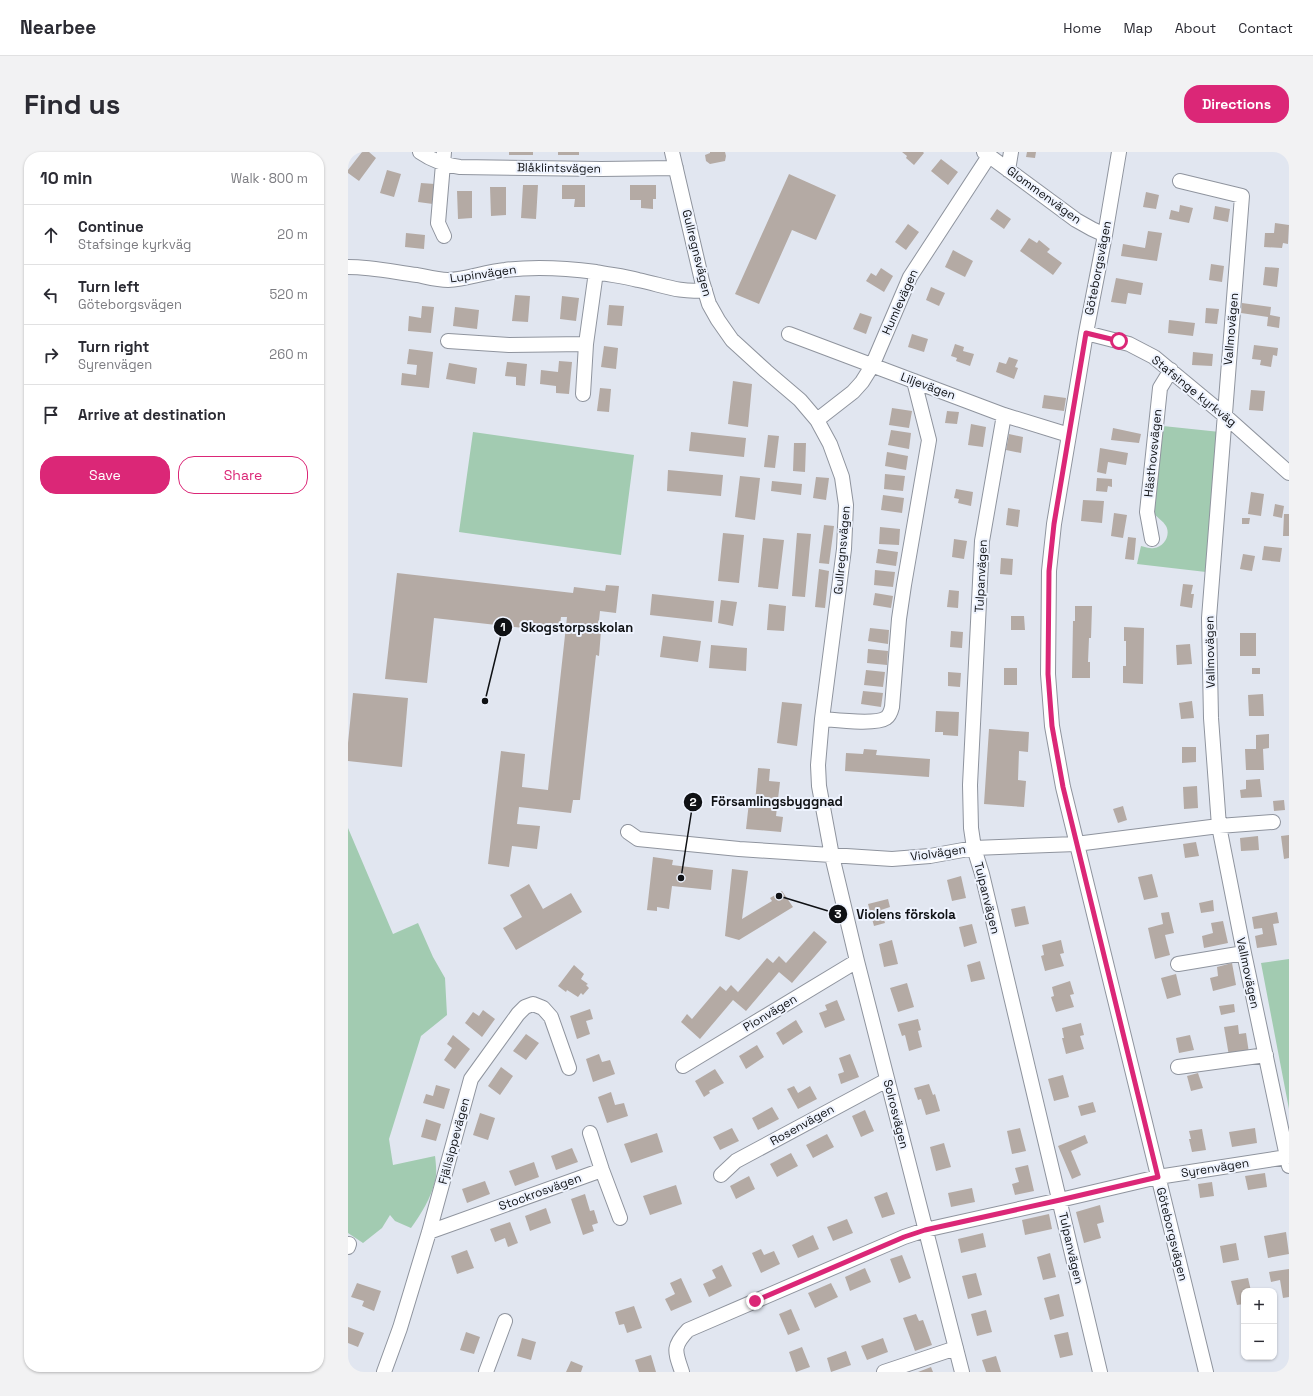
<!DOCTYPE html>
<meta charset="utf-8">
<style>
:root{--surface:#fff;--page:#f2f2f3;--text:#2b2b33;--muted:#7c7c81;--line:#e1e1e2;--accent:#db2777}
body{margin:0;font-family:"Space Grotesk",sans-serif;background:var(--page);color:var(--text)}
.controls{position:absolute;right:12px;bottom:12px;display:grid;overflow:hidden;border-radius:8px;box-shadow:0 1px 3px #0004}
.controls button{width:36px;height:36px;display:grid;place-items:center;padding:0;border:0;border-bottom:1px solid var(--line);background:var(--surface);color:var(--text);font:20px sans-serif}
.stop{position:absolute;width:12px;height:12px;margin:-9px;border:3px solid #db2777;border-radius:50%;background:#fff}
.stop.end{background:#db2777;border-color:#fff;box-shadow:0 1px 4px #0008}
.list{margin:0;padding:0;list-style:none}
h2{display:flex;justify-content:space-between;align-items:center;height:52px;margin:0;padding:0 16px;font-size:17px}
h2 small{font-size:13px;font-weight:400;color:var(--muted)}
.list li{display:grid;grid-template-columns:26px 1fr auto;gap:12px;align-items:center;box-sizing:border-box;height:60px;padding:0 16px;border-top:1px solid var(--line)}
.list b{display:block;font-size:15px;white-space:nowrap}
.list p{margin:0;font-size:13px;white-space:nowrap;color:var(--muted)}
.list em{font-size:13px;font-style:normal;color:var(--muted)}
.actions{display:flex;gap:8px;padding:12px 16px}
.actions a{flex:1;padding:9px 0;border:1px solid var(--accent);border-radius:16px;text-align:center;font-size:14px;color:var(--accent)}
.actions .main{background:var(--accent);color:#fff}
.icon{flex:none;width:22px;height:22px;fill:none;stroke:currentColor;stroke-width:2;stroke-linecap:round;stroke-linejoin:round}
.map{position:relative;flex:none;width:941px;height:1220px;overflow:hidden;border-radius:16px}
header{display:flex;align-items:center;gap:24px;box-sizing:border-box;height:56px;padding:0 20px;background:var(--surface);border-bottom:1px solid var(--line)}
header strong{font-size:19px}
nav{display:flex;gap:22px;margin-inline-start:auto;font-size:14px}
.intro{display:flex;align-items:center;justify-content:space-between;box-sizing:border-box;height:96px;padding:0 24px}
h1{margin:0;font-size:28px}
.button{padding:10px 18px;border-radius:16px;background:var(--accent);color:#fff;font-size:14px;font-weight:700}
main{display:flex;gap:24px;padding:0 24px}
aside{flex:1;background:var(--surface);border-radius:16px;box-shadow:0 1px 3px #0004}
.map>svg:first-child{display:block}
.green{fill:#a2cbb1}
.building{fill:#b4aaa4}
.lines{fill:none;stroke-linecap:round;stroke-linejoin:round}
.minor-casing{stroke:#8f949e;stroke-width:16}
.minor{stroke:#fff;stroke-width:14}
.route{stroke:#db2777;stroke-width:5}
.labels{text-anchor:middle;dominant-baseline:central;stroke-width:4;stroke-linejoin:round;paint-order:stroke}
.street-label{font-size:12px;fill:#0f1114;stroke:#eef3fe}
.leader{fill:none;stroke:#0f1114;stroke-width:1.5}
.callout-dot{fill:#0f1114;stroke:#eef3fe;stroke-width:1.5}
.mark-label{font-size:12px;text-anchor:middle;font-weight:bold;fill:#fff}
.callout-label{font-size:13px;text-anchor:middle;font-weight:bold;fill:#0f1114;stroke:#eef3fe;stroke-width:4;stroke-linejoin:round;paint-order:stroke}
</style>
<header>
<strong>Nearbee</strong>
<nav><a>Home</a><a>Map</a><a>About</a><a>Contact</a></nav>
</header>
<div class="intro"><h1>Find us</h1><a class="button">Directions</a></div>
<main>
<aside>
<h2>10 min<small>Walk · 800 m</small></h2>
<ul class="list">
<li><svg class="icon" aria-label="ahead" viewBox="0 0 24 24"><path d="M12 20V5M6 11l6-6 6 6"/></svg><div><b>Continue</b><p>Stafsinge kyrkväg</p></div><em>20 m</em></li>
<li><svg class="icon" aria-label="left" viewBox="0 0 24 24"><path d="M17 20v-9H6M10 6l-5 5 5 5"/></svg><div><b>Turn left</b><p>Göteborgsvägen</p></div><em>520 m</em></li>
<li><svg class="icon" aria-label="right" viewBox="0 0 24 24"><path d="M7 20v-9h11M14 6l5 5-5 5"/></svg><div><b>Turn right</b><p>Syrenvägen</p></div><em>260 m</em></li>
<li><svg class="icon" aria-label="arrive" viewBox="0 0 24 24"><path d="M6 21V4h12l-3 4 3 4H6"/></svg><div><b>Arrive at destination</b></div></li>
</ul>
<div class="actions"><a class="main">Save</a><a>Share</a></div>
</aside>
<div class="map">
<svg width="941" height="1220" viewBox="0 0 941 1220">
<rect width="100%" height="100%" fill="#e1e6f0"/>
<!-- green -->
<path class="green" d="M815 274 872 280 858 420 789 412 793 394C798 395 802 397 806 396 816 395 823 383 818 374 815 369 810 366 806 362Z
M125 280 286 303 273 403 111 380Z
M0 676 45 782 70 771 85 805 97 826 99 863 73 884 41 987 45 1013 87 1004C88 1012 89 1022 87 1029 83 1046 73 1062 63 1076L47 1069 42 1063 34 1076 15 1091 0 1081Z
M941 807V957L913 811Z"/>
<!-- building -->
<path class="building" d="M14 0H21L28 6 11 29 0 21V18Z
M161 0H185V3H161Z
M210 0H231V3H210Z
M362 0H377L378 4 377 9 362 12 358 9 357 3 362 1Z
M554 0H575L576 1 566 13 558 6 559 4Z
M679 0H688L687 6 678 5Z
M593 7 610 20 600 33 583 19Z
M39 18 53 22 46 45 32 41Z
M441 22 488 43 468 88 444 78 411 152 387 142Z
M73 31 87 32 85 52 70 50Z
M175 33H190L188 67 173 66Z
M214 33H237V55H226L227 47H214Z
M282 33H308V47H305V57L293 56V48H282Z
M142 35H158V63L143 64Z
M109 39H124V66L110 67Z
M798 40 811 43 808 57 795 55Z
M832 53 845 56 841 71 821 67 823 58 831 60Z
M867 54 882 57 880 70 865 67Z
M649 57 663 67 656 77 642 67Z
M927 71 941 73 940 92 935 91 934 96 916 95 917 81H926Z
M560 72 571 80 558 98 547 90Z
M800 79 814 81 809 109 773 104 775 92 797 96Z
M58 81 77 83 76 97 57 95Z
M681 86 689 91 691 88 702 97 699 100 714 111 705 123 672 99Z
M605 98 625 109 617 125 597 115Z
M863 112 876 114 874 130 861 128Z
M917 115 931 116 929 135 915 133Z
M533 116 545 124 536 140 518 129 523 121 528 124Z
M768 126 795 131 793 143 780 141 778 152 763 150Z
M583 135 597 141 591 154 578 148Z
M167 143 182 144 180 170 164 169Z
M214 144 231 146 228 169 212 167Z
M894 151 923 155 922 163 932 165 931 176 919 174 920 165 893 161Z
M261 153 276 154 274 174 259 173Z
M74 154 86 155 83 181 60 179 61 164 73 166Z
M107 155 131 158 129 177 105 174Z
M858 156 871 157 869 172 857 171Z
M512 161 524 165 518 182 505 177Z
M821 168 847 171 845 184 820 181Z
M564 182 580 187 576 200 560 195Z
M607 192 616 195 615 199 626 202 622 214 608 209 609 206 603 204Z
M906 193 930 196 929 204 925 203 923 215 912 213 913 208 904 207Z
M256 194 270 196 268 217 253 215Z
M61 197 85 200 81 236 53 233 54 221 68 223 69 213 59 212Z
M845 200 865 202 864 214 844 213Z
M661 205 670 208 667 215 670 216 666 227 648 220 651 210 658 212Z
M211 209 224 210 221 242 208 241V234L192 232 193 218 210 220Z
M159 210 179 212 177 234 168 233V225L157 224Z
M101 211 129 216 127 232 98 227Z
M385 229 404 232 400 275 380 272Z
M252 236 263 237 261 260 249 259Z
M903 238 917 239 915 259 901 258Z
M696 243 718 246 716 259 694 256Z
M544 256 564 259 561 276 541 273Z
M599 259 611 260 609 272 597 271Z
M623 272 638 275 635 295 620 293Z
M765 276 793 282 791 291 763 288Z
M543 278 563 281 561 297 540 293Z
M343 280 398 286 396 305 341 299Z
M661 282 675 285 673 301 658 298Z
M420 283 431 284 427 316 416 315Z
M446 291H458L457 320 445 319Z
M752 296 780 301 778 313 760 310 758 322 749 320Z
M539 300 560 304 558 318 537 314Z
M320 318 375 323 373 344 319 339Z
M537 322 557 324 555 339 536 337Z
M392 324 412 326 407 368 387 365Z
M468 325 481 326 478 348 465 346Z
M749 326 764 327V335L760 334 759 340 748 339Z
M424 329 454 332 453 343 423 339Z
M608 337 625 340 623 354 610 351 611 347 606 346Z
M903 340 916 342 913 364 900 362Z
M535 343 556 346 554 361 533 358Z
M735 348 756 349 754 371 733 369Z
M927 352 936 354 934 366 925 364Z
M660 356 672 358 670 375 658 373Z
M766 361 779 363 775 386 763 384Z
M936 362H941V384H935Z
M894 366H902L901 372H894Z
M476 373 486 374 481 412 471 411Z
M532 375 552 377 551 393 531 392Z
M375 381 396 383 391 431 370 429Z
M449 381 463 382 457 445 444 444Z
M780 385 788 386 786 408 777 407Z
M415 386 436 388 430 437 410 435Z
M606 387 619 389 616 407 604 405Z
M916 394 934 396 932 410 914 408Z
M530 397 550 400 548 414 528 411Z
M895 402 907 404 904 419 892 417Z
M653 406 665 407 664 423 652 422Z
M471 417 481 419 477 456 467 455Z
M527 418 547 420 545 435 526 433Z
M49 421 225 441 226 435 257 439 258 433 271 434 268 461 252 459 250 478 253 479 251 504 248 503 232 648H225L223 661 171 655 169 672 192 674 189 697 164 694 161 715 140 712 153 599 177 602 174 635 200 638 219 465H213L211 480 86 466 79 531 37 527Z
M835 432 845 433 843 442H846L844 456 832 454Z
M601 438 611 439 610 456 599 455Z
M527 441 545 444 543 456 525 453Z
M304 442 366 449 364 470 302 463Z
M373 448 389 450 385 474 370 471Z
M421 452 438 454 436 479 419 478Z
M727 454H744L743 486H741L740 510H742V526H724L725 469H727Z
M663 464H676L677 478H663Z
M776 475 796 476 795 532 775 531V514H778V489H776Z
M522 476 541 478 540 492 520 489Z
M603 479 615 480 614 496 602 495Z
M892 481H908V504H892Z
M315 484 353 489 350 510 312 505Z
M842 492 844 512 829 513 828 493Z
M363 493 399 496 398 519 361 516Z
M520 497 540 499 539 513 519 511Z
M656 516H669V533H656Z
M904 516H912V522H904Z
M518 518 537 520 535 535 516 533Z
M600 520 613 521 612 535 600 534Z
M515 539 535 541 533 555 513 552Z
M5 541 60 546 54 615 0 609V591Z
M915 542 916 564H901L900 543Z
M844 549 846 566 833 567 831 551Z
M434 550 454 552 449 594 429 591Z
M588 559 611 560 610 584 595 583V580H587Z
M641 577 681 580 680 600 671 599 670 628 678 629 676 655 636 652Z
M921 582V596L915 597 916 618H898L897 597H908V583Z
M834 595H848V610L834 611Z
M516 597 529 598 528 603 582 607 581 625 497 619 498 601 515 602Z
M410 616 422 617 421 629 432 630 428 664 435 665 433 680 398 677 401 650 407 651Z
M912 627 914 645 893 646 892 638 898 637V628Z
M849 634 850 656 836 657 835 635Z
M936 648 937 658 926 659 925 649Z
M775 654 779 668 770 671 765 657Z
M941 683V706L936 707 933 684Z
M910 684 911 698 893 699 892 686Z
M848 690 851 704 837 706 835 692Z
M305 705 325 708 324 713 365 718 363 738 324 734 321 757 309 755V759L299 758Z
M384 717 400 719 394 767 424 749 422 746 434 739 445 755 391 788 377 784Z
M804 722 810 745 796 748 790 725Z
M613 724 618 746 604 749 599 728Z
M181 732 195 757 223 741 234 760 168 798 155 776 174 765 162 743Z
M540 747 542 755 533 758 537 771 526 774 520 752Z
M865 748 866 759 853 761 851 751Z
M677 754 681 772 667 775 663 757Z
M821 760 826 781 817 783 822 803 807 807 800 776 815 772 813 761Z
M929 760 931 771 925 772 929 793 909 796 907 784 915 782 914 776 906 777 904 765Z
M875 769 880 791 856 796 854 784 865 781 863 771Z
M624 772 629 791 616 795 611 775Z
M466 779 479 790 444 831 431 820 398 859 385 848 352 887 333 870 339 862 344 867 372 834 378 839 383 833 390 840 419 806 425 811 431 804 438 811Z
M544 788 550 812 536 815 531 792Z
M713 788 716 801 712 802 716 814 697 819 693 804 696 803 694 793Z
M632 809 637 827 623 830 619 813Z
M884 811 888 833 865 839 862 826 870 824 869 815Z
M226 813 236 822 233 827 240 832 238 833 241 836 235 843 233 841 230 845 219 838 218 840 210 834Z
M828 822 833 843 819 847 813 826Z
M722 829 726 842 722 843 726 855 708 860 703 845 706 844 704 835Z
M559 831 566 855 550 860 542 836Z
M489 848 497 868 477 876 471 861 479 858 477 853Z
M886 852 887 860 873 863 871 854Z
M242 857 245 867 238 869 242 882 229 887 222 864Z
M135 858 147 867 134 885 117 871 125 860 131 864Z
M570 867 573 878 570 879 574 895 561 899 557 883 554 884 550 872Z
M448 868 455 880 435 893 428 881Z
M733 871 736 883 732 884 736 897 718 902 714 886H716L714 876Z
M890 873 891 882 898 881 901 901 881 904 876 875Z
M178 882 191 891 178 908 165 899Z
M105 883 122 897 107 917 96 908 104 896 99 892Z
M842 883 846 898 831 901 828 886Z
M409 893 416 905 398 917 391 904Z
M251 902 254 910 262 908 267 922 245 930 238 907Z
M502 902 511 925 493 932 490 922 496 920 491 906Z
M153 915 165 924 152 943 140 934Z
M367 917 376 931 361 939 362 941 356 945 347 929Z
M850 921 855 936 843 939 839 924Z
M715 923 721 945 706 949 700 927Z
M581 932 585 943 587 942 592 959 578 963 573 947 570 948 566 936Z
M88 933 102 937 96 957 75 951 78 942 85 944Z
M446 934 450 941 462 934 469 947 450 957 439 937Z
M263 940 267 953 276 951 280 964 259 971 250 945Z
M745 950 748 960 733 964 730 954Z
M424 955 431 967 410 978 404 966Z
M517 958 526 979 513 985 504 964Z
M132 961 147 966 140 988 125 983Z
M78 967 93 972 88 989 73 985Z
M384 976 391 989 372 998 365 985Z
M672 976 678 999 664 1002 659 979Z
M907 976 909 991 884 995 881 980Z
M854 977 858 998 844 1000 841 987H843L841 979Z
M309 981 315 1000 283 1011 276 992Z
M479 982 486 995 465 1006 458 993Z
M737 983 740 991 723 999 733 1023 724 1027 710 994Z
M596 991 603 1015 588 1019 582 995Z
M224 996 230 1010 208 1018 203 1004Z
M443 1001 450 1014 429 1025 422 1012Z
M186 1010 191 1025 167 1034 161 1019Z
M680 1013 686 1039 667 1043 664 1032 671 1030 667 1016Z
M917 1021 919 1035 900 1038 897 1024Z
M401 1024 407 1037 388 1047 382 1034Z
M137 1029 142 1042 119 1051 114 1037Z
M864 1030 866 1044 852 1046 850 1032Z
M328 1033 334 1052 302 1063 295 1044Z
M624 1036 627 1050 603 1055 600 1041Z
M539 1040 547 1062 534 1066 526 1045Z
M237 1042 242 1059 246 1058 250 1071 244 1073 246 1079 235 1083 223 1047Z
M752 1053 756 1070 749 1072 753 1086 736 1091 728 1060Z
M198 1056 203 1071 182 1079 177 1064Z
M701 1062 704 1077 677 1083 674 1068Z
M499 1067 505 1081 485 1089 479 1075Z
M162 1070 170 1091 160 1095 157 1086 147 1090 142 1077Z
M938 1080 941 1102 920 1106 916 1084Z
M635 1081 638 1095 613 1101 610 1087Z
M465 1083 471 1097 450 1106 444 1093Z
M888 1091 891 1108 875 1111 872 1094Z
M413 1097 416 1103 426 1099 432 1112 413 1121 404 1101Z
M119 1098 126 1116 109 1122 103 1104Z
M702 1101 708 1125 695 1128 689 1105Z
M554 1103 563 1126 551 1131 542 1107Z
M374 1113 384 1134 361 1145 355 1132 368 1126 364 1118Z
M517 1116 523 1130 502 1139 497 1125Z
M941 1117V1145L935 1146 932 1128 923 1130 921 1120Z
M628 1121 634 1143 620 1147 614 1124Z
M333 1126 344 1150 323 1159 317 1147 327 1142 322 1131Z
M900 1126 903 1139H896V1152L889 1153 883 1129Z
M9 1131 33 1139 26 1159 14 1154 16 1149 3 1145Z
M483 1131 490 1145 467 1156 460 1141Z
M711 1142 716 1164 702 1168 696 1146Z
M286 1154 294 1176 279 1181 276 1172 271 1173 267 1160Z
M443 1157 452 1178 440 1183 431 1162Z
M638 1158 644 1180 629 1184 623 1162Z
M568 1162 571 1169 575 1168 584 1193 567 1199 555 1166Z
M0 1175 16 1181 10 1195 0 1191Z
M118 1180 132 1185 126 1202 112 1198Z
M720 1180 725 1203 712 1206 706 1183Z
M174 1186 188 1190 183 1208 169 1204Z
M535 1186 540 1200 519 1208 513 1194Z
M454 1195 462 1215 448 1220 441 1200Z
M498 1199 503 1213 483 1220 479 1206Z
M303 1203 308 1220H291L287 1208Z
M648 1204 653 1220H638L634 1208Z
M223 1209 235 1214 233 1220H218Z
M583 1215 585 1220H570Z"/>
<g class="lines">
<!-- minor casing -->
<g class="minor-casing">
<path id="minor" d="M72 0C85 9 97 13 112 15L253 17 328 16
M324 0 354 129 361 152 370 168 384 188 418 219 452 248 469 268 482 292 494 325 498 353 496 397 474 567 470 613 471 634 484 704 509 809 614 1220
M636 0 728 68 744 77 757 83
M771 0 757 83 738 181 721 283 706 372 701 419 700 522 704 574 715 635 858 1220
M660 18 663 0
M832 29 894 44 861 466 863 566 871 674 896 801 941 1014
M96 84 90 71 96 0
M0 115C24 115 46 120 69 123 79 125 90 128 100 128 119 127 137 120 157 118 187 114 218 116 248 120
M738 181 781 192 806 205 876 263 941 321
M441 182 656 263 721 283
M100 189 161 193 238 192 248 120C262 123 276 124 290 128 315 133 331 141 357 138
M235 242 238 192
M656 263 634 389 622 633 623 676 626 696 634 722 752 1220
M469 268 505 240 514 230 524 214 562 125 641 4
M804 387 799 360 812 236 823 218
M474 567C487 568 528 573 538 566 541 564 543 559 544 555L551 467 556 433 581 288 566 229
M280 680 290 687 391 697 544 707 582 704 626 696 728 692 871 674 925 670
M830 812 896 801
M335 914 509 809
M830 915 918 903
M242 981 254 1018 272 1066
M373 1023 388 1009 539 928
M81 1080 254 1018
M0 1095 1 1092
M36 1220 52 1176 81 1080 123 927 170 862 177 855 185 852 195 856 203 865 221 916
M138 1220 157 1169
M334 1220C327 1199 324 1195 340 1178L556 1085 577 1078 712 1048 810 1025 939 1005
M536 1220 608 1196"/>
</g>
<!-- minor -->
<use href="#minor" class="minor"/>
</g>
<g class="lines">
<!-- route -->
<path class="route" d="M407 1149 556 1085 577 1078 712 1048 810 1025 715 635 704 574 700 522 701 419 706 372 738 181 771 189"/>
</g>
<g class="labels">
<!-- street labels -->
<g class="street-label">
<text transform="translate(211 16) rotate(1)">Blåklintsvägen</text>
<text transform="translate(696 43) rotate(36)">Glommenvägen</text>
<text transform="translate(349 101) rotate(76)">Gullregnsvägen</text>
<text transform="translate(750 116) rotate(-79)">Göteborgsvägen</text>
<text transform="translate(135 122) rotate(-8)">Lupinvägen</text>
<text transform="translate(552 150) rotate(-66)">Humlevägen</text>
<text transform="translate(883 177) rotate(-85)">Vallmovägen</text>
<text transform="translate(580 234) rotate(20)">Liljevägen</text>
<text transform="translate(846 239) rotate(39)">Stafsinge kyrkväg</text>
<text transform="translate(805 301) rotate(-84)">Hästhovsvägen</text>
<text transform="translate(494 398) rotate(-85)">Gullregnsvägen</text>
<text transform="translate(633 424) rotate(-87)">Tulpanvägen</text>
<text transform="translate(862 500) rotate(-91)">Vallmovägen</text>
<text transform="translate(590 701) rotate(-8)">Violvägen</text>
<text transform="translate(639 746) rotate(76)">Tulpanvägen</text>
<text transform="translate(900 821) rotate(78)">Vallmovägen</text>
<text transform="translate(422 861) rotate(-31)">Pionvägen</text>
<text transform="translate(548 962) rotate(76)">Solrosvägen</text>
<text transform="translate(454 973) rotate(-29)">Rosenvägen</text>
<text transform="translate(106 989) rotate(-75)">Fjällsippevägen</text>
<text transform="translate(867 1016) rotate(-9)">Syrenvägen</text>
<text transform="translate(192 1040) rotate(-20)">Stockrosvägen</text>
<text transform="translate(824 1082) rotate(76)">Göteborgsvägen</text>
<text transform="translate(723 1096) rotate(77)">Tulpanvägen</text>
</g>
</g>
<!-- callouts -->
<path class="leader" d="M137 549L155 475M333 726L345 650M431 744L490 762"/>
<g class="callout-dot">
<circle cx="137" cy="549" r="4"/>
<circle cx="333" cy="726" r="4"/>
<circle cx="431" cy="744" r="4"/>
<circle cx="155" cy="475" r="10"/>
<circle cx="345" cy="650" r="10"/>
<circle cx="490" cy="762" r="10"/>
</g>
<g class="mark-label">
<text x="155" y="479">1</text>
<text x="345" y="654">2</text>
<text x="490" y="766">3</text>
</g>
<g class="callout-label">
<text x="229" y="480">Skogstorpsskolan</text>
<text x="429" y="654">Församlingsbyggnad</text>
<text x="558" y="767">Violens förskola</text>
</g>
</svg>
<div class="controls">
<button>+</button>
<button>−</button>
</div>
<div class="stop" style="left:771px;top:189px"></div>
<div class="stop end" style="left:407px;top:1149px"></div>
</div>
</main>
